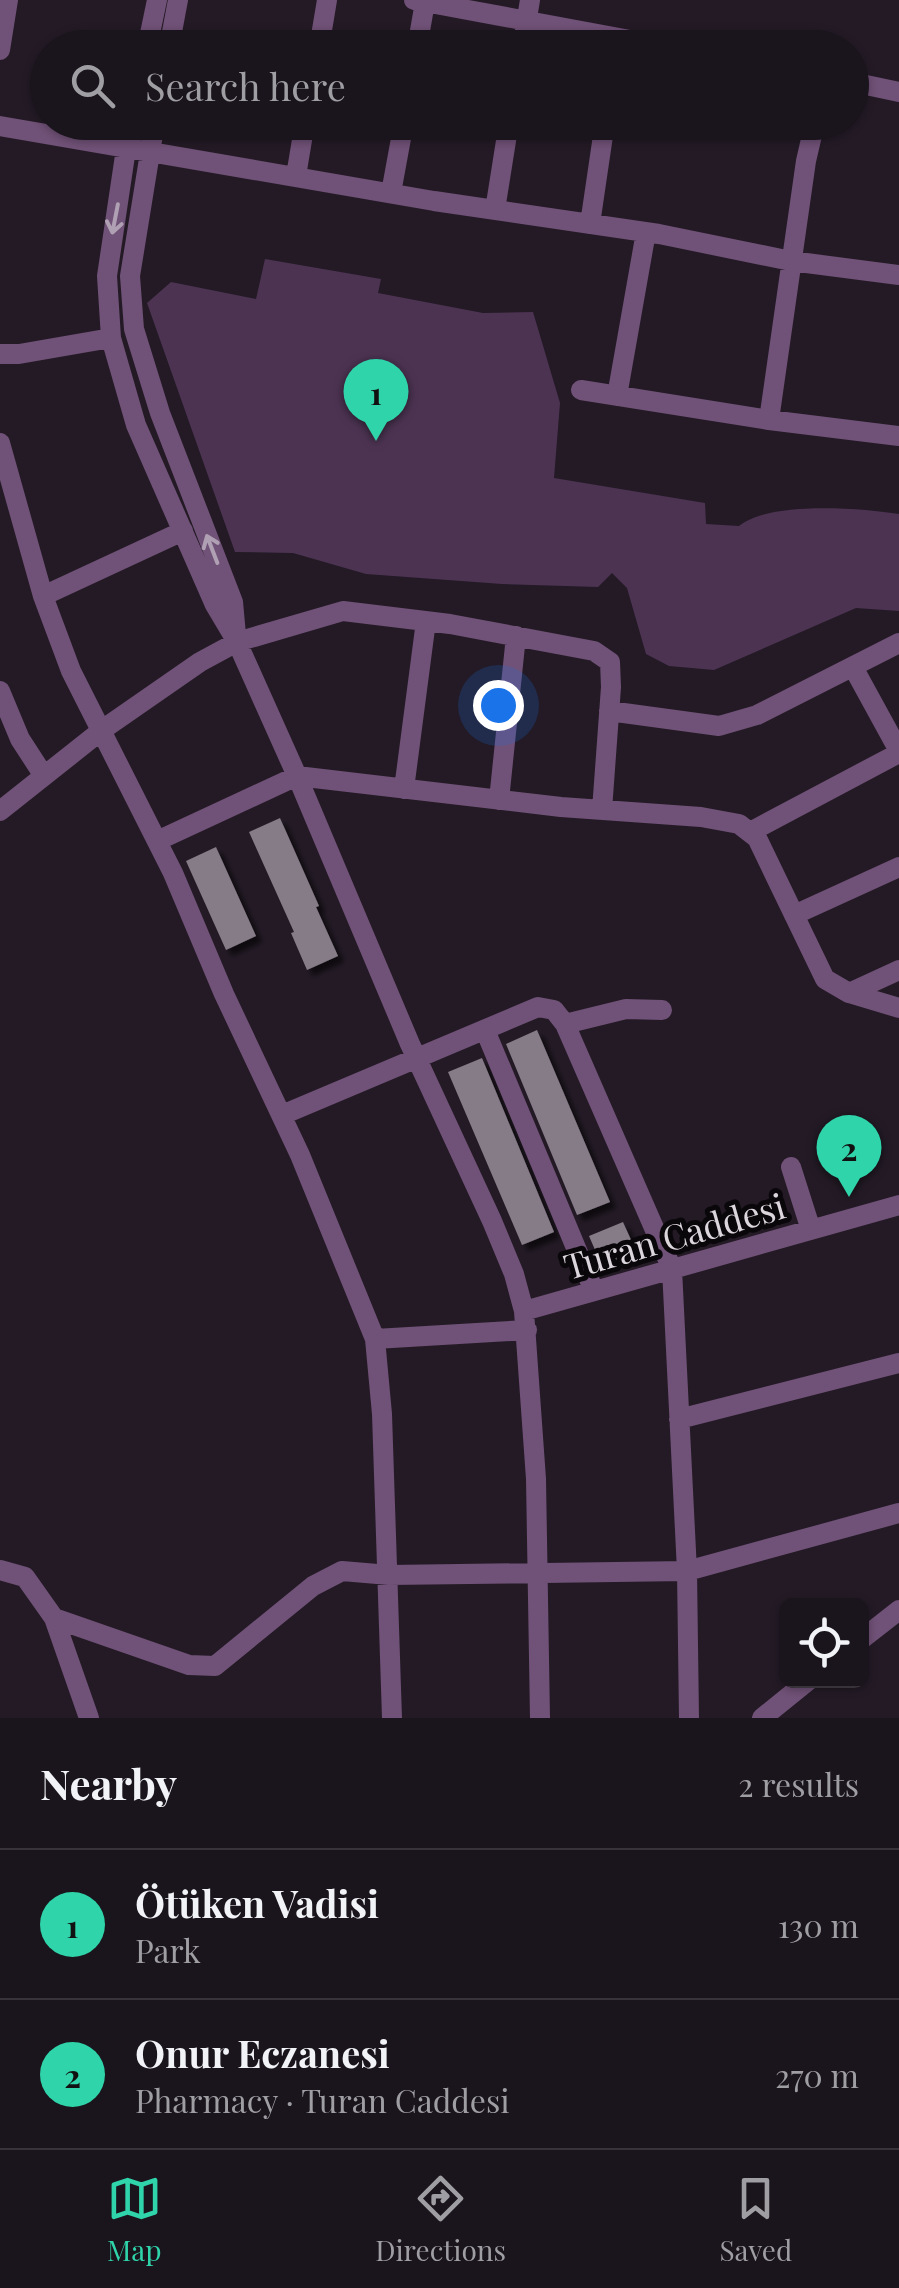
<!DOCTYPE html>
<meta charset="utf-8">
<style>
:root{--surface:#1a141c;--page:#272129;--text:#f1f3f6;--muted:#9f9ea3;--line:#38333b;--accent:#2fd4aa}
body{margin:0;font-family:"Playfair Display",serif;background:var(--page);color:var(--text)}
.controls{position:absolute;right:30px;bottom:30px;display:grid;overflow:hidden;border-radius:15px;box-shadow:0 2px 8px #0004}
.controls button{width:90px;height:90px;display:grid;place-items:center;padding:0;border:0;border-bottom:2px solid var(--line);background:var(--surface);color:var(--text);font:50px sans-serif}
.you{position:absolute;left:498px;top:705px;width:35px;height:35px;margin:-25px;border:8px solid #fff;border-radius:50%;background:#1a73e8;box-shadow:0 0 0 15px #1a73e833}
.badge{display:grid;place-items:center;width:65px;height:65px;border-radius:50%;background:var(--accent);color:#111;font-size:32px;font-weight:700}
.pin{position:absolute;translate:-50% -82px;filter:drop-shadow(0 2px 5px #0008)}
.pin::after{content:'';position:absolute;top:52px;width:35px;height:30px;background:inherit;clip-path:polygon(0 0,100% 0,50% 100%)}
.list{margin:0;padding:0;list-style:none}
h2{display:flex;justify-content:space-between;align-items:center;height:130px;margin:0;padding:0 40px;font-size:42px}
h2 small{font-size:32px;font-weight:400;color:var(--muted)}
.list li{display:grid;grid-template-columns:65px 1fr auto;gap:30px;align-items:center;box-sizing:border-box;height:150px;padding:0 40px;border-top:2px solid var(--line)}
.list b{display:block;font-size:38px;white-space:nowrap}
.list p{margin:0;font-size:32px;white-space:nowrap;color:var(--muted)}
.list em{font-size:32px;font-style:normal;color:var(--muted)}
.icon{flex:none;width:55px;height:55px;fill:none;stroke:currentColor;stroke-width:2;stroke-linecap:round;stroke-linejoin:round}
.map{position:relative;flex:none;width:899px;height:1718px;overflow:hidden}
.search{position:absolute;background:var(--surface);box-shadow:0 2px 8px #0004;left:30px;right:30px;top:30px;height:110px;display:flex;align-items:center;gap:25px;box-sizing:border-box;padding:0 35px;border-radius:55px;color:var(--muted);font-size:38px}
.sheet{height:430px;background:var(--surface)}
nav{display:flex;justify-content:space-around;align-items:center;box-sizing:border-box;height:140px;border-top:2px solid var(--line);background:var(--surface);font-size:28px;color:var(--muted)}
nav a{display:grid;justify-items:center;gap:5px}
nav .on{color:var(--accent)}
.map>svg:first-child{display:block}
.green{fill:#4c3352}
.building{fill:#857b88;filter:url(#shadow)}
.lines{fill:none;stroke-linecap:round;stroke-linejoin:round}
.minor{stroke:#705177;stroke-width:20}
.oneway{stroke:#b0a0b4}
.labels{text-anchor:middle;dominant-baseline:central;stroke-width:10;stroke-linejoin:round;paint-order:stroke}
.street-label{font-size:35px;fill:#dbd5dc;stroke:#0a070b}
</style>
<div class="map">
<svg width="899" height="1718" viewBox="0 0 899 1718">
<defs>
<filter id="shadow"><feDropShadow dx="6" dy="6" stdDeviation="2.5" flood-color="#0009"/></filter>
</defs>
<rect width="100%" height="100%" fill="#231a25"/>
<!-- green -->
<path class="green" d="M265 259 381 279 378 293 483 313 533 312 560 403 554 478 705 503 706 524 739 526C769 501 860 508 899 514V611L856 608 714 670 669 666 646 654 627 588 612 573 598 587 502 584 366 574 293 553 235 552 147 303 171 282 256 299Z"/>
<!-- building -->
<path class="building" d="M280 818 319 906 316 907 338 956 307 970 291 933 294 932 249 832Z
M216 847 256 936 226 950 186 861Z
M537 1030 610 1202 577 1215 506 1044Z
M482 1058 554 1232 522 1245 448 1072Z
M623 1222 636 1251 602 1266 589 1236Z"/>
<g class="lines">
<!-- minor -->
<path class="minor" d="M414 0 673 48
M147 48 157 0
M169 48 178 0
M319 48 327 0
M417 48 425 2
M522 48 530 0
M0 50 8 0
M852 82 899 92
M130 122 107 276 111 338 136 425 215 605 237 642 297 776 410 1044 492 1221 514 1274 524 1311 536 1479 540 1718
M155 122 130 276 134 329 160 413 233 602 236 635
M0 126 434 201 659 234 791 261 899 275
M296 176 305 122
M391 193 404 122
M495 210 509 122
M590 224 605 122
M0 354H19L111 338
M581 390 769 420 899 436
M617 396 646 232
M769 420 806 161 815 122
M0 443 43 596 71 671 173 873 224 994 300 1155 375 1339 382 1414 392 1718
M43 596 183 531
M853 667 899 751
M0 691 20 739 44 776
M609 711 719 726 757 715 899 643
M404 789 426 621
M499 800 516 636
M0 811 102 730 200 662 237 642 343 611 450 624 594 651 610 662 611 687 602 810
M750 832 899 753
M157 841 297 776 561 807 701 817 739 824 757 838 825 979 849 993 899 1008
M794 915 899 867
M849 993 899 970
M565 1024 626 1009 662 1010
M485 1030 594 1291
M282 1115 538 1007 554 1010 565 1024 672 1269 687 1571 689 1718
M791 1167 811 1230
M524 1311 899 1205
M375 1339 527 1330
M679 1419 899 1363
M0 1570 25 1577 54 1618 89 1718
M54 1618 189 1665 215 1666 313 1586 342 1571 389 1575 687 1571 899 1513
M862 1639 899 1610
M762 1718 809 1680"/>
</g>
<!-- one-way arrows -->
<defs><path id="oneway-shaft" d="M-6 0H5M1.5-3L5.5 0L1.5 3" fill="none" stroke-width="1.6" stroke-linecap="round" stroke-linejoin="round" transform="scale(2.5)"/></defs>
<g class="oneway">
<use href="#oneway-shaft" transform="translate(115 219) rotate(101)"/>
<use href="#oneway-shaft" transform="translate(212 549) rotate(-111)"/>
</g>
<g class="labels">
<!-- street labels -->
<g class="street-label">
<text transform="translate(674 1235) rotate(-16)">Turan Caddesi</text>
</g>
</g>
</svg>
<div class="controls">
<button><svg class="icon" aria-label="locate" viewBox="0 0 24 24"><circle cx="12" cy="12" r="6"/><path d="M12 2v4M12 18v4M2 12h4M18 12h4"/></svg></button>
</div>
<div class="you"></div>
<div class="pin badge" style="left:376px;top:441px">1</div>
<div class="pin badge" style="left:849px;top:1197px">2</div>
<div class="search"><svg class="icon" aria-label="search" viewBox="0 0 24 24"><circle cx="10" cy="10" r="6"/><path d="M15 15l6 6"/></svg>Search here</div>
</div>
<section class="sheet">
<h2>Nearby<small>2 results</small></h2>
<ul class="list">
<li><span class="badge">1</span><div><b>Ötüken Vadisi</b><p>Park</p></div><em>130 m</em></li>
<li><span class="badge">2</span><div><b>Onur Eczanesi</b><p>Pharmacy · Turan Caddesi</p></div><em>270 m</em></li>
</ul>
</section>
<nav>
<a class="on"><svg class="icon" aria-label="map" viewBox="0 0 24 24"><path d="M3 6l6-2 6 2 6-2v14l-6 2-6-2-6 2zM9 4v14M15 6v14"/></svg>Map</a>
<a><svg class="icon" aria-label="directions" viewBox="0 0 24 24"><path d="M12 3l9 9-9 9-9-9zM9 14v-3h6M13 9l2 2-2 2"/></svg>Directions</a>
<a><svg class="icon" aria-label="saved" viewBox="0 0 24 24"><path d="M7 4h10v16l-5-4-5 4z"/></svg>Saved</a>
</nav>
